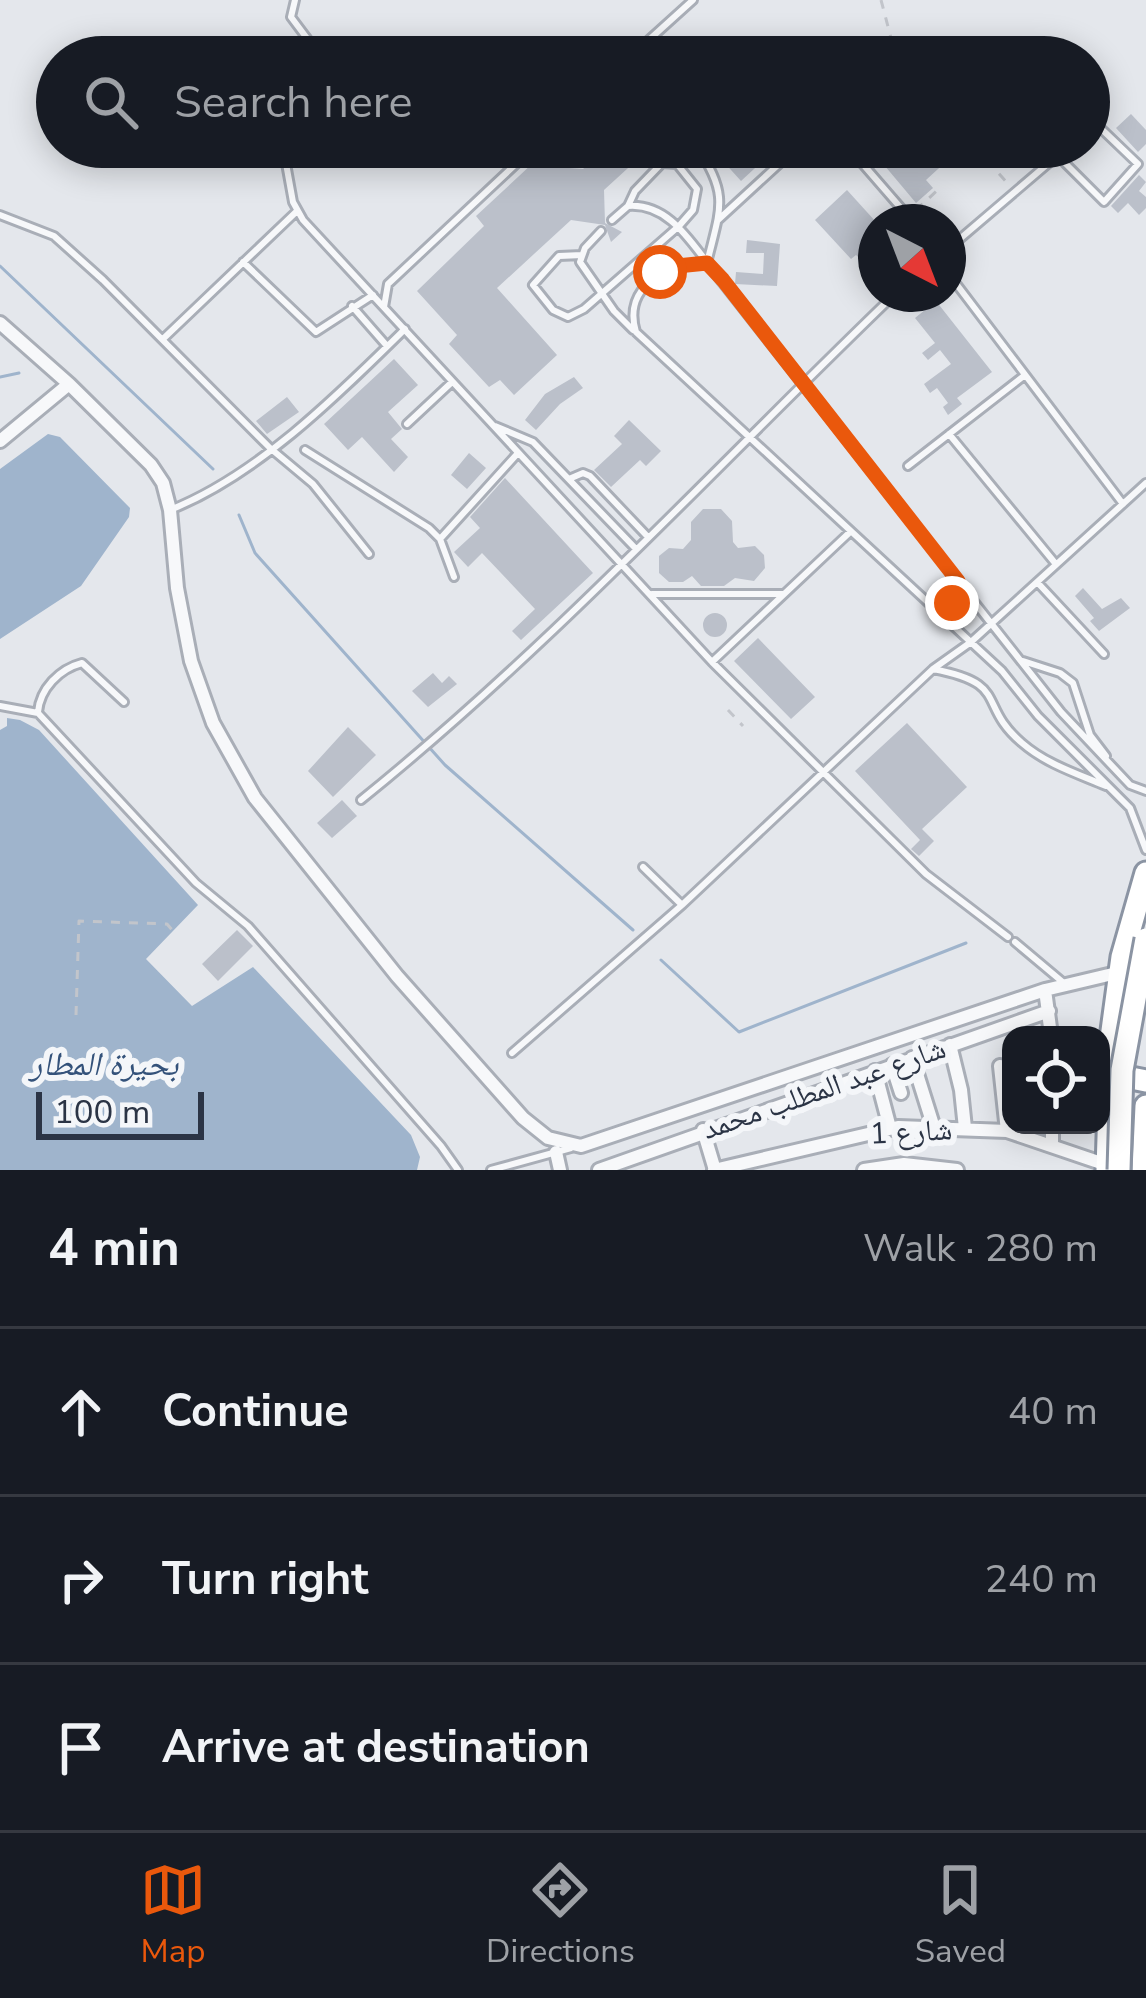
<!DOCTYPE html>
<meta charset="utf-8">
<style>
:root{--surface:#171b24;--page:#20242c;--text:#f1f3f6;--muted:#9ea1a6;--line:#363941;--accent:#ea580c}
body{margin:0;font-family:"Nunito Sans","Noto Naskh Arabic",sans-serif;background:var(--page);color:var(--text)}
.controls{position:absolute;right:36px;bottom:36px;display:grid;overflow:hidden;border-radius:24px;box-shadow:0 6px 30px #0003}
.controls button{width:108px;height:108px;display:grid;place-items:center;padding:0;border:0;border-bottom:3px solid var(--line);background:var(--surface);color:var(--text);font:60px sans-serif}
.compass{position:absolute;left:858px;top:204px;width:108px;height:108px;border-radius:50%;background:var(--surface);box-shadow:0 6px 30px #0003;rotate:138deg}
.scale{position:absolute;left:36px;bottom:30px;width:168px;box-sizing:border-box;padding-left:12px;border:6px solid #2b3445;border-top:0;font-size:33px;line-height:42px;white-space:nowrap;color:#2b3445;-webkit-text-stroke:9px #f4f6f9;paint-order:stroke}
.stop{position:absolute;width:36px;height:36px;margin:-27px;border:9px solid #ea580c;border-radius:50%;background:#fff}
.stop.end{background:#ea580c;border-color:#fff;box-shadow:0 3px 12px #0008}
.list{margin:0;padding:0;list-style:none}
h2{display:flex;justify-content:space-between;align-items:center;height:156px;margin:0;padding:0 48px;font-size:51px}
h2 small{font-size:39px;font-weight:400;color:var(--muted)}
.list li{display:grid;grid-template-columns:78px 1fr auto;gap:36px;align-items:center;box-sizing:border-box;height:168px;padding:0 48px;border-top:3px solid var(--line)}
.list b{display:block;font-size:45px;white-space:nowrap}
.list em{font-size:39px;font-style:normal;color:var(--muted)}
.icon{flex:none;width:66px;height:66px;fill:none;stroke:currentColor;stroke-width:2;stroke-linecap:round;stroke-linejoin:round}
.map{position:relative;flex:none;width:1146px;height:1170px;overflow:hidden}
.search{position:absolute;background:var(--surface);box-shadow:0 6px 30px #0003;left:36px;right:36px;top:36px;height:132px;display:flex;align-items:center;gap:30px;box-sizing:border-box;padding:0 42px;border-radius:66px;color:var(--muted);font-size:45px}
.sheet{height:660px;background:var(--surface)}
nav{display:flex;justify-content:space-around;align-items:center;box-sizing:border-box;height:168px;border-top:3px solid var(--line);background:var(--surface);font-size:33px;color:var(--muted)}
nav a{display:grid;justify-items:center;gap:6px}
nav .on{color:var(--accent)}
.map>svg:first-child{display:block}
.water{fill:#9fb4cc}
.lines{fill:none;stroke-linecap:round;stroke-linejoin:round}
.stream{stroke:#9fb4cc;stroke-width:3}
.building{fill:#bbc0ca}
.lane-casing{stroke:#a9aeb7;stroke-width:12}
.street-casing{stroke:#a9aeb7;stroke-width:18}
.highway-casing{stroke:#8b94a3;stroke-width:27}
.path{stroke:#c2c5cb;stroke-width:3;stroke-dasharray:9 9;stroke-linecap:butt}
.lane{stroke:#f7f8fa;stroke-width:6}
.street{stroke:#f7f8fa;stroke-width:12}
.highway{stroke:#fff;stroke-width:21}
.highway-bridge-casing{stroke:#8b94a3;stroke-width:27;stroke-linecap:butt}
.highway-bridge{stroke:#fff;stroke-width:21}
.route{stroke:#ea580c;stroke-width:15}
.labels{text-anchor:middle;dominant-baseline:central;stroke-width:12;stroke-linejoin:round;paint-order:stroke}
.street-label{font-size:30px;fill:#2b3445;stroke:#f4f6f9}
.water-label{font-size:33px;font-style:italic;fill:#34527a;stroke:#f4f6f9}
</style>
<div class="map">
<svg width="1146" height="1170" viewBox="0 0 1146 1170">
<rect width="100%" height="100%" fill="#e4e7ec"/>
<!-- water -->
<path class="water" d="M48 434 60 437 130 508 129 517 81 586 0 639V469Z
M7 718 20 720 39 730 198 905 146 959 192 1006 253 967 411 1135 420 1157 417 1170H0V730L7 726Z"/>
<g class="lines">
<!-- stream -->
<path class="stream" d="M0 266 213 469
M0 377 19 373
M239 515 255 553 445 765 633 930
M661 960 739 1032 966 943"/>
</g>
<!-- building -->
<path class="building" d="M1131 114 1146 130V144L1138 152 1116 128Z
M607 147H651L604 190 605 223 622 232 611 242 605 225 571 220 497 288 557 355 514 395 500 380 489 387 449 344 457 335 417 291 484 226 476 216 533 163 541 150 554 153 569 168 583 169Z
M753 147H778L741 181 722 160 729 153 737 162Z
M869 147H900L918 167 940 147H962L926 180 933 188 916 203Z
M1139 175 1146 182 1139 191 1146 197V208L1139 215 1128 203 1118 213 1111 206Z
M847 190 876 222V263L871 269 856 255 851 259 815 220Z
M747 240 780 244 777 286 735 284 736 272 763 274 764 253H746Z
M936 301 992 372 957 398 962 404 948 415 943 407 948 403 937 388 930 393 924 384 951 364 940 350 928 360 922 353 935 343 915 318Z
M394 359 418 385 388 412 402 429 391 439 408 457 394 472 362 437 348 450 324 424Z
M574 377 583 388 560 404 536 430 525 420 545 394Z
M287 397 299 412 267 434 256 421Z
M629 420 661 451 646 466 640 460 611 487 594 470 622 444 614 436Z
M469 453 486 468 467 489 451 475Z
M505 478 593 573 521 640 512 631 535 609 482 553 468 567 454 552 480 528 470 517Z
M703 509H721L732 521 733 542 738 548 755 546 764 555 765 568 754 581 735 578 724 586H701L692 576 683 582H669L659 573V556L669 548 683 549 691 540V522Z
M1083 588 1102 609 1121 598 1130 608 1099 631 1090 621 1094 618 1075 596Z
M703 625a12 12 0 1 1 24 0a12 12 0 1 1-24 0Z
M758 638 815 697 791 719 734 661Z
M433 673 442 683 449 676 457 684 428 707 412 691Z
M907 723 967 787 922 829 934 841 919 856 911 849 920 840 855 771Z
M348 727 376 755 333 797 308 771Z
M342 800 357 816 332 838 317 823Z
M237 930 253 946 218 981 202 964Z"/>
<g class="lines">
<!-- lane casing -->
<g class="lane-casing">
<path id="lane" d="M295 0 291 17 321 57
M760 48 768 57
M630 57 693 0
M283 147 293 202 303 220 712 662 926 874 1008 937
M697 147C730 195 720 209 707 263
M848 147 913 222
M1049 147 1104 202 1138 164 1089 117
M0 215 54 236 103 280 270 448 313 484 369 554
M612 220 628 206C665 203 687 236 706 261
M718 220 792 152
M601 231 585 248 580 262 614 311 633 330
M948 249 1057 156
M582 255 559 256 533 285 553 310 568 317 584 309 679 226 693 210 697 189 677 164 662 163 635 191 628 206
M243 262 316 332 373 295
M948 273 1123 504
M352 306 387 346
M384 307 388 284 534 147
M164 338 296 212
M407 424 452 382
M495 426 533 442 636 549
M949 434 1055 563
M305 450 429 528 440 539 454 577
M908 466 1025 375
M569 479 583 473 590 476 648 537
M170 510C258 475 338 395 405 329
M440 539 518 453
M1037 582 1104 654
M652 594H783
M933 608 952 603 958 584
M1023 661 1060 673 1073 683 1090 735 1106 756
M712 662 849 533
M933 669C1011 684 976 704 1022 743 1046 764 1078 774 1106 786
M0 706 38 713 196 883 248 926 441 1146 458 1170
M38 712C40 689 59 669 82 663L124 702
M1146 791 1130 785 1061 712 707 263C668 263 622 286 636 332L1002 671 1038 716 1130 808 1146 850
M361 800C552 646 718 464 895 294
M643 867 682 905
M1015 942 1065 984
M512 1053 682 905 933 669 971 642 1146 483
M491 1170 571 1148"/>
</g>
<!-- street casing -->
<g class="street-casing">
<path id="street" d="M0 323 69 384 151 465 163 483 170 510 177 588 191 661 213 723 255 798 397 976 523 1118 548 1138 581 1146 1045 990 1121 972
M0 441 69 384
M1045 990 1051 1035
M950 1045 961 1090 965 1128
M912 1058 934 1128
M892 1065 901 1093
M1000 1066 1007 1131
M875 1071 890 1128
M1052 1125V1146
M703 1130 715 1170
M556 1152 560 1170
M599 1170 1049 1011
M714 1170 898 1127 1007 1131 1107 1165
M864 1170 904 1164 957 1170"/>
</g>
<!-- highway casing -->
<g class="highway-casing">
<path id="highway" d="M1111 1062 1126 1077 1146 1081
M1107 1170 1111 1038 1122 957 1146 873
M1143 1170 1146 1106"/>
</g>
<!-- path -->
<path class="path" d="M881 0 896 57
M975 147 1010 186
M957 155 966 147
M916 210 941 187
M728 710 743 726
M76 1015 79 921 167 924 173 931"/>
<!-- lane -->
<use href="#lane" class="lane"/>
<!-- street -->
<use href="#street" class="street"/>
<!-- highway -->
<use href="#highway" class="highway"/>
<!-- highway-bridge casing -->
<g class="highway-bridge-casing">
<path id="highway-bridge" d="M1119 1170 1122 1070 1146 939"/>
</g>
<!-- highway-bridge -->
<use href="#highway-bridge" class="highway-bridge"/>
</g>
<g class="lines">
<!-- route -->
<path class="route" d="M660 272 677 266 707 263 723 280 958 581 952 603"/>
</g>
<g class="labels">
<!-- street labels -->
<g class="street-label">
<text transform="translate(824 1089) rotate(-19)">شارع عبد المطلب محمد</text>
<text transform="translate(911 1132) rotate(-3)">شارع 1</text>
</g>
<!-- water labels -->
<g class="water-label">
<text x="104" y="1064">بحيرة المطار</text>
</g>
</g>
</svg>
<div class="controls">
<button><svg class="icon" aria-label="locate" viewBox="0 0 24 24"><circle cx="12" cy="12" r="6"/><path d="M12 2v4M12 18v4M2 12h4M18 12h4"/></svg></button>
</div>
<svg class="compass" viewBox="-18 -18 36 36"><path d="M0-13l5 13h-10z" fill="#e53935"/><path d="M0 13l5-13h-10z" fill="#9ea1a6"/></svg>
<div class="scale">100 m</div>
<div class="stop" style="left:660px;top:272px"></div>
<div class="stop end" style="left:952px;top:603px"></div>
<div class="search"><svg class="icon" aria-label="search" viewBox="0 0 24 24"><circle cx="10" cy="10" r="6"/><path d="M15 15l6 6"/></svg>Search here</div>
</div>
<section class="sheet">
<h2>4 min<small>Walk · 280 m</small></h2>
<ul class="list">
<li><svg class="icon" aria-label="ahead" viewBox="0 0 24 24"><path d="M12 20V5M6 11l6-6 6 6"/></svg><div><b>Continue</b></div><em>40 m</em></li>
<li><svg class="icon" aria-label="right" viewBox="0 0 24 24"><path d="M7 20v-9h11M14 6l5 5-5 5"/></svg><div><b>Turn right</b></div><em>240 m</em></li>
<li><svg class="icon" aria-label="arrive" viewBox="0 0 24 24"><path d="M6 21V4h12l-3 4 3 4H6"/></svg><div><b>Arrive at destination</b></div></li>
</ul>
</section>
<nav>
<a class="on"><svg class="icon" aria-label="map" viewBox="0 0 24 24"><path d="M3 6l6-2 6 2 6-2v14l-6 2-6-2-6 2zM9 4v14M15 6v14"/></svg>Map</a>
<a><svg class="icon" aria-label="directions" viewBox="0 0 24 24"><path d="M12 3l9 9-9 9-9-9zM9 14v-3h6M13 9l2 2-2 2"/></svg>Directions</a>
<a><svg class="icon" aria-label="saved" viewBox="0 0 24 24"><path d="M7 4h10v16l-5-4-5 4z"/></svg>Saved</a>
</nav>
